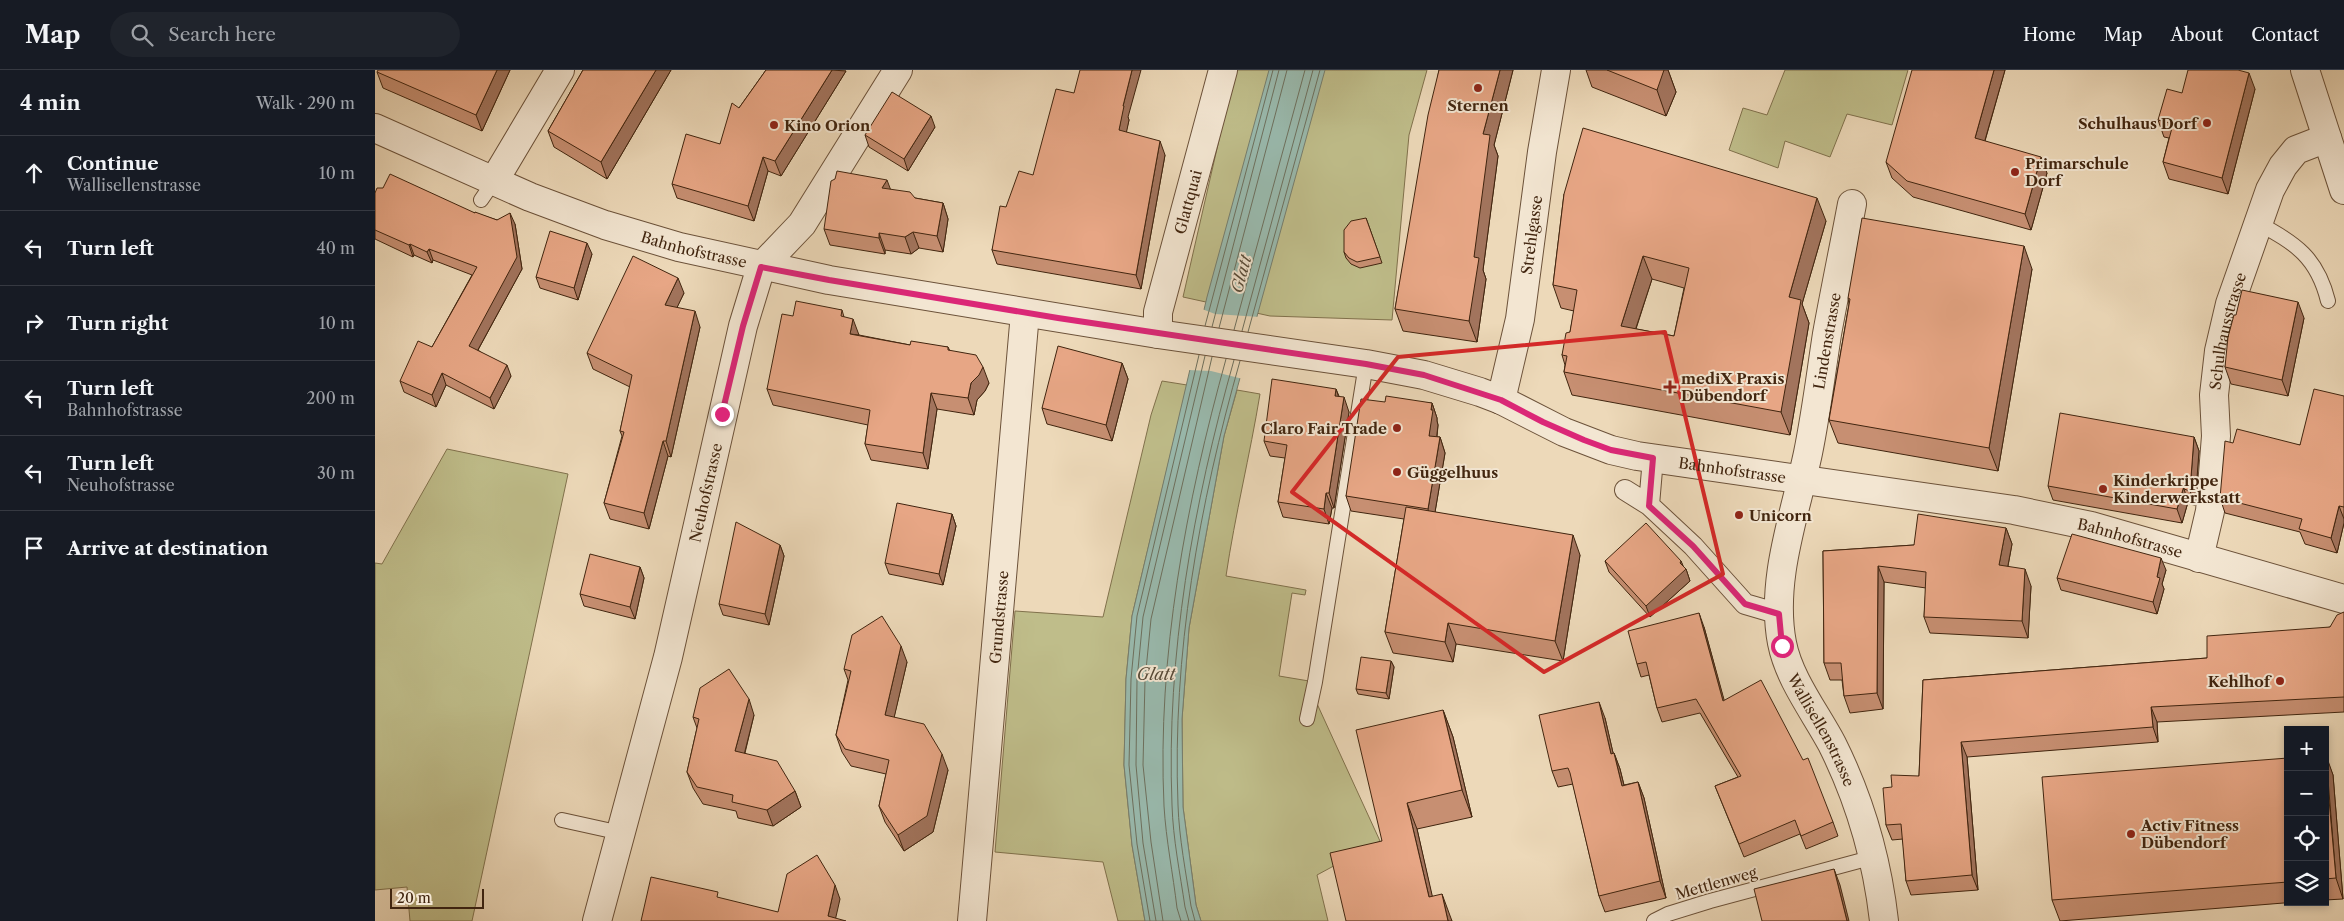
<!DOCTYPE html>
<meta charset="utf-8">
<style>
:root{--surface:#171b24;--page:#20242c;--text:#f1f3f6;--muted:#9ea1a6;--line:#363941}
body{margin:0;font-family:"Libre Caslon Text",serif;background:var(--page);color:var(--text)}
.controls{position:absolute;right:15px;bottom:15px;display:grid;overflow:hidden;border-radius:0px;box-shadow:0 2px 8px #0003}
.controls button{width:45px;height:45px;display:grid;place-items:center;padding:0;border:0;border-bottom:1px solid var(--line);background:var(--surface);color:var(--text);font:25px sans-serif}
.scale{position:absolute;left:15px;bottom:12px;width:94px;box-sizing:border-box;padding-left:5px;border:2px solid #41250f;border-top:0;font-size:14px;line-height:18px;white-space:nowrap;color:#41250f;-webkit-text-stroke:4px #f3e6d2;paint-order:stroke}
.stop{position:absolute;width:15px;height:15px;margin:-11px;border:4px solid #db2777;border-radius:50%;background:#fff}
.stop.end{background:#db2777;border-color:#fff;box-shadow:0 1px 5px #0008}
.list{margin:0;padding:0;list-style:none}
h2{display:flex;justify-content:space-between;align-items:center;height:65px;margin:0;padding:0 20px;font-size:21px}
h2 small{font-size:16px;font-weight:400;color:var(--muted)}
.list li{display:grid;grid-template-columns:32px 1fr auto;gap:15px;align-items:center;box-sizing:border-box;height:75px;padding:0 20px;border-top:1px solid var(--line)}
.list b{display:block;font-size:19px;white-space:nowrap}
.list p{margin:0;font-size:16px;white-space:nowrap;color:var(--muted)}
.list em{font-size:16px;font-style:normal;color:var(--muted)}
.icon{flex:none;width:28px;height:28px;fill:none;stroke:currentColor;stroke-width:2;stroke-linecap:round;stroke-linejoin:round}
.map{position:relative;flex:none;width:1969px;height:851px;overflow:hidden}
header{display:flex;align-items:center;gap:30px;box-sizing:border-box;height:70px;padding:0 25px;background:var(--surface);border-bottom:1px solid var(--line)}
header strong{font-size:24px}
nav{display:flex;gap:28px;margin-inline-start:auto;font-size:18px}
.search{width:350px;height:45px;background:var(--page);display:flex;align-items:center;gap:12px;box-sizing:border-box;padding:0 18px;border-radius:28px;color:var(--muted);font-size:19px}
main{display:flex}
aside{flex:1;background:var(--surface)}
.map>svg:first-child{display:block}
.green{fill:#bfbd8a;stroke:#80714c}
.water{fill:#99baae;stroke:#767e6e}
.pier{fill:#edd9b9}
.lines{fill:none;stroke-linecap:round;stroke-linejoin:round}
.shore{stroke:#6d705e;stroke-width:1}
.service-casing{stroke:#6c523a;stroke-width:16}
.pedestrian-casing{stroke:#6c523a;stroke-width:22}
.minor-casing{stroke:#6c523a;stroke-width:30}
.tertiary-casing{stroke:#6c523a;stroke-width:30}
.service{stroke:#f3e6d2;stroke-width:14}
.pedestrian{stroke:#f3e6d2;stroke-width:20}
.minor{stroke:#f3e6d2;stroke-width:28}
.tertiary{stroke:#f3e6d2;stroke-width:28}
.wall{fill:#c78f72;stroke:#41250f;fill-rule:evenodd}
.shaded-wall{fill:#a2745d;stroke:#41250f}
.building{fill:#e7a685;stroke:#41250f;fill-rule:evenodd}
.route{stroke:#db2777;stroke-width:6}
.marked{fill:none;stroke:#d62828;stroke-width:4;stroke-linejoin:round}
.poi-dot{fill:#8f2418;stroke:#f3e6d2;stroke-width:2}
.labels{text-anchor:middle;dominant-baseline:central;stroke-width:4;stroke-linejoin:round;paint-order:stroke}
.poi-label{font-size:15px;font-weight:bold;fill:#41250f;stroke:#f3e6d2;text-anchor:start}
.street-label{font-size:15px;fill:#41250f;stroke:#f3e6d2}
.water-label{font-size:16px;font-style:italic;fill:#574a37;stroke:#f3e6d2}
</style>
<header>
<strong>Map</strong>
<div class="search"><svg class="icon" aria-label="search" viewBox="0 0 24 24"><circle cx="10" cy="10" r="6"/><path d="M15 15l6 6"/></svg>Search here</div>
<nav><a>Home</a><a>Map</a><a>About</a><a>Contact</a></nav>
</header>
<main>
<aside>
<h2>4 min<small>Walk · 290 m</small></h2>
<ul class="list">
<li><svg class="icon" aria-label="ahead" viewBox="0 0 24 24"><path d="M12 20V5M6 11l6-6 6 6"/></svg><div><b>Continue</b><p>Wallisellenstrasse</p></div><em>10 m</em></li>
<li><svg class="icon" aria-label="left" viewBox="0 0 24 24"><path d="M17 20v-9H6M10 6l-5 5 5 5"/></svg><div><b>Turn left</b></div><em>40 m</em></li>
<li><svg class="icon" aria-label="right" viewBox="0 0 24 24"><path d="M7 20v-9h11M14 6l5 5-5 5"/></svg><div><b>Turn right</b></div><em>10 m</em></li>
<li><svg class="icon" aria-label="left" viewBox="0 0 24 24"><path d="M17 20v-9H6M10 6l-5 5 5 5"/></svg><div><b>Turn left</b><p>Bahnhofstrasse</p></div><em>200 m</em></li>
<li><svg class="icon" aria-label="left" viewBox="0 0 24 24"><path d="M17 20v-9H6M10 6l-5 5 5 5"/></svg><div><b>Turn left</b><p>Neuhofstrasse</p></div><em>30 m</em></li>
<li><svg class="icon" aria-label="arrive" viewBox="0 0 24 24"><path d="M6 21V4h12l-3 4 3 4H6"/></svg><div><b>Arrive at destination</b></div></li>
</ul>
</aside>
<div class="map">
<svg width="1969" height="851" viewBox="0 0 1969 851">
<rect width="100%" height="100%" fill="#edd9b9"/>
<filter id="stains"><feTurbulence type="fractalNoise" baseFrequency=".004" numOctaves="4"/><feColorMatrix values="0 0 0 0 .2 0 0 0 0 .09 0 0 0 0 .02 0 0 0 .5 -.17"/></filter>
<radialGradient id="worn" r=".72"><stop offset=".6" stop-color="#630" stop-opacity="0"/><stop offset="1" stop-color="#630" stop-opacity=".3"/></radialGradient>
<!-- green -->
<path class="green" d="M860 0H1052L1034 65 1017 250 895 246 808 227Z
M1410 0H1533L1517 55 1472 44 1455 87 1410 71 1403 98 1354 80 1368 38 1392 45Z
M787 311 812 315 757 546 751 609 749 695 757 775 770 851H743L728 792 620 782 640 541 728 547 776 345Z
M862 320 885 324C875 385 860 445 851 506L931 520 930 525 917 523 904 606 940 612 938 625 1005 771 942 805 953 851H826L821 835 808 737 807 649 814 558 849 366Z
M72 379 193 404 97 851H35L32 817 0 820V493L7 494Z"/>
<!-- water -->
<path class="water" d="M894 0H950L849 366 814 558 807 649 808 737 821 835 826 851H770L757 775 749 695 751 609 757 546 832 227Z"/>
<!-- pier -->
<path class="pier" d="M827 239 840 244 885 247 868 309 836 301 813 300Z"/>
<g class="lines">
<!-- shore -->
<path class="shore" d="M830 256 898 0
M837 257 904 0
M844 258 912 0
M859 260 930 0
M867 261 938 0
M873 262 945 0
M775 851 762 774 754 695 756 609 762 546 824 285
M781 851 768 773 761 695 762 610 768 547 830 286
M788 851 776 772 768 695 770 610 776 549 837 287
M806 851 802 838C798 804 791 770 789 736 782 586 811 433 851 289
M814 851 810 837C805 803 798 769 797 735 791 585 818 435 859 290
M820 851 816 836C811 803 804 768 803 735 797 585 824 435 865 291"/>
<!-- service casing -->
<g class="service-casing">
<path id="service" d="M106 130 119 111
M1883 153C1921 174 1942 187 1953 231
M932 649 940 612 991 294
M187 750 246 763
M1279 851 1293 844 1335 831 1499 787"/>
</g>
<!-- pedestrian casing -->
<g class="pedestrian-casing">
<path id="pedestrian" d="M1278 388 1274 435 1318 476 1370 534 1404 544
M1250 420 1274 435"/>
</g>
<!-- minor casing -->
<g class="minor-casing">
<g id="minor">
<path d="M119 111 185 0"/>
<path id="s1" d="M1477 134C1469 177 1460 220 1452 264 1446 303 1441 344 1433 383 1420 445 1395 510 1407 573 1414 609 1440 642 1457 674 1485 730 1502 789 1509 851"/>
<path d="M386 197 427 154 523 0"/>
<path id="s2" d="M783 264V242L848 0"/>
<path id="s3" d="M1126 330 1145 249 1167 82 1181 0"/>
<path id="s4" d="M1824 488 1835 441 1841 366 1839 325 1844 281 1855 234 1895 120 1908 96 1921 80 1952 68"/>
<path id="s5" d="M597 851 650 243"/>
</g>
</g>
<!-- tertiary casing -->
<g class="tertiary-casing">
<g id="tertiary">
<path d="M1930 0 1969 120"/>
<path id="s6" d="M0 58 155 127 230 155 304 177 454 210 783 264 991 294 1049 305 1105 322 1126 330 1189 362 1236 380 1262 386 1639 440 1716 456 1969 529"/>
<path id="s7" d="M222 851 293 587 368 256 386 197"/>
</g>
</g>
<!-- service -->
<use href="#service" class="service"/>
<!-- pedestrian -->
<use href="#pedestrian" class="pedestrian"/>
<!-- minor -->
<use href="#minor" class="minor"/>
<!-- tertiary -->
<use href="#tertiary" class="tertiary"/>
</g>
<!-- wall -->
<path class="wall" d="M135 0 107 61 8 18 2 2Z
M208 0H296L232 109 179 77 173 61Z
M391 0 471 1 406 106 393 101 379 151 302 128 297 114 345 74 364 38Z
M1064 0H1138L1119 75 1123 86 1108 200 1111 209 1102 272 1028 261 1020 239Z
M1211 0H1293L1301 22 1291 46 1217 17Z
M1630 0 1610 71 1672 103 1656 160 1538 127 1517 108 1511 92Z
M1880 19 1853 124 1794 109 1788 92 1794 68 1789 67 1783 50 1807 23Z
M753 47 754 50 751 62 790 85 766 219 622 194 617 180 631 137 658 105Z
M560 57 533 101 494 77 490 65Z
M516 120 540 128 568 133 573 149 568 182 544 178 536 184 510 180V184L455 175 449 159Z
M0 123 100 143 122 150 140 154 147 199 103 280 136 306 119 339 71 315 61 337 29 322 25 311 57 277 97 205 58 190 57 193 39 185 38 187 0 169Z
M1189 124 1451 151 1427 234 1434 253 1415 365 1197 325 1189 302 1190 295 1187 285 1195 262 1199 241 1186 238 1178 215ZM1277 209 1309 218 1299 266 1261 259Z
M991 148 1007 193 985 198 976 194 971 188 969 182Z
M217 184 203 230 165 218 161 207Z
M1657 199 1623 401 1463 373 1454 350 1474 234 1473 228Z
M309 223 302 237 325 257 296 387 293 386 274 459 235 449 229 433 247 366 245 361 255 317 218 299 212 283Z
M467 240 469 247 484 265 535 275 573 277 575 281 614 313 610 321 602 330 599 345 562 339 553 399 496 390 490 374 493 355 398 335 392 319 418 246Z
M1861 245 1929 248 1913 326 1856 314 1850 297Z
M747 293 753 309 737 371 672 354 667 338Z
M961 319 964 326 974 342 959 438H957L954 454 908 447 903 432 910 388 895 386 889 371Z
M1969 326V453L1962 483 1930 474 1925 462 1850 443 1845 428 1858 373 1925 375Z
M1010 332 1057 333 1062 348V351L1063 355 1062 367H1065L1070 383 1060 442 1205 485 1188 591 1081 574 1078 592 1018 583 1010 562 1029 449 976 441 971 426Z
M1819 367 1824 381 1820 435 1814 434 1813 432 1807 453 1678 430 1673 416Z
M577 444 581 456 568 515 514 504 510 493Z
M1631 458 1637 474 1633 496 1656 516 1653 568 1555 563 1549 547 1551 518 1509 512 1508 639 1475 643 1469 626 1467 610H1455L1449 593 1448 481 1539 475Z
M405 475 409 486 394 555 348 545 344 534Z
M1230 491H1306L1308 497 1311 499 1315 511 1275 547 1234 502Z
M265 497 269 508 260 549 209 536 205 524Z
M1791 500 1787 514 1789 519 1782 544 1686 520 1682 508Z
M1969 542V642L1782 652 1783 672 1592 687 1603 820 1536 825 1531 811 1528 769 1517 770 1511 755 1517 717 1544 706 1548 610 1832 588 1955 557Z
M1329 557 1349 631 1458 752 1463 766 1431 779 1425 764 1369 787 1340 716 1363 707 1325 643 1287 652 1282 638 1274 605 1266 607 1262 594Z
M1016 591 1019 597 1014 629 983 624 981 619Z
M532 592 519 647 573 700 558 762 529 781 510 752 504 736 511 704 476 696 467 682 461 665 473 610 469 599Z
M1068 640 1078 667 1097 747 1042 759 1057 827 1077 851 1007 771Z
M379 645 370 683 420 721 426 737 398 756 363 748 361 741 328 734 318 718 312 702 322 658 318 647Z
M1230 648 1238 683H1239L1245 699 1249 715 1263 712 1269 728 1291 828 1230 842 1224 826 1198 714 1183 717 1177 701Z
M1950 685 1958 705 1968 829 1950 830Z
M1913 688V832H1921L1685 851 1677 830Z"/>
<!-- shaded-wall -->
<path class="shaded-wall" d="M122 0H135L107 61 101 45Z
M281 0H296L232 109 226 92Z
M457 0 471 1 406 106 400 91Z
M757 0H766L753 47 754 50 749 74 744 60 748 36Z
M1125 0H1138L1119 75 1123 86 1108 200 1111 209 1102 272 1094 251 1108 64Z
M1281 0H1293L1301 22 1291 46 1282 20Z
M1619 0H1630L1606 84 1600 68Z
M1874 3 1880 19 1853 124 1847 108Z
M556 46 560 57 533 101 529 89Z
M785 71 790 85 766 219 761 205Z
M388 87 393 101 379 151 373 136Z
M1666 87 1672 103 1656 160 1650 144Z
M512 110 518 126 507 118Z
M1442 128 1451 151 1427 234 1434 253 1415 365 1406 342 1414 227Z
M568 133 573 149 568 182 562 166Z
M135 143 140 154 147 199 99 287 94 276Z
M538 162 544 178 536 184 530 167Z
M504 163 510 180V184L504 168Z
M212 173 217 184 203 230 199 218Z
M35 174 39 185 38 187 34 175Z
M1649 176 1657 199 1623 401 1614 378Z
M54 179 58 190 57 193 52 182Z
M1268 186 1277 209 1254 279 1246 256Z
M303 208 309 223 296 250 290 235Z
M1923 232 1929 248 1913 326 1907 310Z
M320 241 325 257 296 387 291 371Z
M478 249 484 265 475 264Z
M747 293 753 309 737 371 731 355Z
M132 295 136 306 119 339 115 328Z
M608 297 614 313 610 321 602 330 599 345 593 328 596 313Z
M67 303 71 315 61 337 57 325Z
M961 319 966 334 960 326Z
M556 323 562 339 553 399 548 383Z
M969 327 974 342 959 438 954 423Z
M1057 333 1062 348V351L1063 355 1060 381 1054 366Z
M1065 367 1070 383 1058 454 1053 439Z
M1819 367 1824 381 1820 435 1815 421Z
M288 371 293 386 274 459 269 443Z
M1809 416V419L1813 432 1807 453 1802 439Z
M951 423 957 438 954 454 949 439Z
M1964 436 1969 449V453L1962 483 1956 468Z
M577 444 581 456 568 515 564 504Z
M1631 458 1637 474 1630 511 1624 495Z
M1198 465 1205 485 1188 591 1180 571Z
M405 475 409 486 394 555 390 544Z
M1786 488 1791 500 1787 514 1789 519 1782 544 1778 532 1782 507Z
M1306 491 1310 500 1311 499 1315 511 1275 547 1271 536Z
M1503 496 1509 512 1508 639 1502 623Z
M265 497 269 508 260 549 255 537Z
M1650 499 1656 516 1653 568 1647 551Z
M1324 543 1329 557 1353 644 1348 631Z
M1073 553 1081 574 1078 592 1070 572Z
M526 576 532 592 516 661 510 645Z
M1016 591 1019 597 1014 629 1011 623Z
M374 629 379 645 366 697 360 681Z
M1224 632 1230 648 1242 700 1236 684Z
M1776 637 1782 652 1783 672 1778 657Z
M1068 640 1078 667 1097 747 1087 720Z
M1586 672 1592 687 1603 820 1597 805Z
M1239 683 1245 699 1253 732 1247 716Z
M567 684 573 700 558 762 529 781 523 765Z
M1951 685 1958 705 1968 829 1961 808Z
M1263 712 1269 728 1291 828 1285 811Z
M420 721 426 737 398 756 392 740Z
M1032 733 1042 759 1063 851 1054 827Z
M1459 799 1465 815 1474 851H1472Z
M460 815 465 829 460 851 453 846Z
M1067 824 1077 851H1073Z"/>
<!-- building -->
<path class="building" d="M3 0H122L101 45 2 2Z
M208 0H281L226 92 173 61Z
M391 0H457L400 91 388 87 373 136 297 114 311 64 345 74 357 33 364 38Z
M705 0H757L748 36H749L744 60 785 71 761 205 617 180 625 136 631 137 644 101 658 105 681 19 699 23Z
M1064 0H1125L1108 64 1115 65 1099 187 1104 188 1094 251 1020 239 1053 45Z
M1232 0H1289L1282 20Z
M1537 0H1619L1600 68 1666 87 1650 144 1532 111 1511 92Z
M1813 0H1863L1874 3 1847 108 1788 92 1798 54 1783 50 1792 19 1807 23Z
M517 22 556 46 529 89 490 65Z
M1208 58 1442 128 1414 227 1426 230 1406 342 1189 302 1192 286 1187 285 1191 263 1195 262 1202 220 1178 215 1189 124ZM1268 186 1314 198 1299 266 1246 256Z
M462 101 512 110 507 118 535 122 540 128 568 133 562 166 538 162 530 167 504 163V168L449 159 456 111 460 109Z
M15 104 100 143V142L122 150 135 143 142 187 94 276 132 295 115 328 67 303 57 325 25 311 43 271 57 277 102 197 54 179 52 182 35 174 34 175 0 160V123L2 118H8Z
M991 148 1005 187 982 192 974 188 969 182V160L976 151Z
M1487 148 1649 176 1614 378 1454 350 1475 229 1473 228Z
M175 161 212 173 199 218 161 207Z
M258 186 303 208 290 235 320 241 291 371H288L269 443 229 433 249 362 245 361 257 305 212 283Z
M1867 220 1923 232 1907 310 1850 297 1853 267 1859 245H1861Z
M421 231 467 240 466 246 478 249 475 264 535 275 536 271 573 277V280L601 285 608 297 604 305 596 313 593 328 556 323 548 383 490 374 495 340 392 319 407 244 418 246Z
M683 276 747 293 731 355 667 338Z
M897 309 961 319 960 326 969 327 954 423H951L949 439 903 432 912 375 889 371Z
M1939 319 1969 326V437L1964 436 1956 468 1924 459 1927 449 1845 428 1850 371 1858 373 1862 359 1925 375Z
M1011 326 1057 333 1056 340H1058L1054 366 1065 367 1053 439 971 426 986 329 1010 332Z
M1685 343 1819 367 1815 421 1809 419V416L1802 439 1673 416Z
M522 433 577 444 564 504 510 493Z
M1031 437 1198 465 1180 571 1073 553 1070 572 1010 562Z
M1543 444 1631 458 1624 495 1650 499 1647 551 1549 547 1551 502 1503 496 1502 623 1469 626 1466 593H1449L1448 481 1539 475Z
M361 452 405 475 390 544 344 534Z
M1271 453 1306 491 1305 493 1311 499 1271 536 1230 491Z
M1697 464 1786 488 1782 507 1785 508 1778 532 1682 508Z
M215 484 265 497 255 537 205 524Z
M1969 542V627L1776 637 1778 657 1586 672 1597 805 1531 811 1526 754 1511 755 1508 718 1517 717 1516 705 1544 706 1548 610 1832 588V566L1955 557 1962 545Z
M1324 543 1348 631 1386 610 1428 690 1433 688 1458 752 1426 766 1420 750 1364 774 1340 716 1366 706 1321 629 1282 638 1271 592 1262 594 1253 561Z
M507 546 526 576 510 645 549 654 567 684 552 746 523 765 504 736 514 690 470 679 461 665 476 601 469 599 477 565Z
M986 587 1016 591 1011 623 981 619Z
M354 599 374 629 360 681 402 691 420 721 392 740 357 732 358 725 322 717 312 702 324 649 318 647 325 618Z
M1224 632 1236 684 1239 683 1247 716 1263 712 1285 811 1224 826 1195 703 1193 698 1177 701 1164 645Z
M1068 640 1087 720 1032 733 1054 827 1067 824 1073 851H971L955 783 1007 771 981 660Z
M1950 685 1961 808 1950 809Z
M1913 688V812L1677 830 1667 707Z
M442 785 460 815 453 846 471 851H266L276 807 343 822 342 827 403 842 412 804Z
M1459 799 1472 851H1387L1379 819Z"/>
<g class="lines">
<!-- route -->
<path class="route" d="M347 344 368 256 386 197 454 210 683 248 991 294 1049 305 1126 330 1168 352 1209 370 1236 380 1278 388 1274 436 1318 476 1370 534 1404 544 1407 576"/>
</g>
<!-- marked area -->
<path class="marked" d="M1290 262 1348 504 1169 602 917 422 1023 287Z"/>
<!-- markers -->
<g class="poi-dot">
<circle cx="1103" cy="18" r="5"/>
<circle cx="1832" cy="53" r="5"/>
<circle cx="399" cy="55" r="5"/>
<circle cx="1640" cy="102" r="5"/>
<path d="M1292.5 309.5h5v5h5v5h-5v5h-5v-5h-5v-5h5z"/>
<circle cx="1022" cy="358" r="5"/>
<circle cx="1022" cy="402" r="5"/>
<circle cx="1728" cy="419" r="5"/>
<circle cx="1364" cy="445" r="5"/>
<circle cx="1905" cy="611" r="5"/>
<circle cx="1756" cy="764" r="5"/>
</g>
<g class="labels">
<!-- poi labels -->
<g class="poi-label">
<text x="1103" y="35" text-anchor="middle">Sternen</text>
<text x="1822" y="53" text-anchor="end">Schulhaus Dorf</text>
<text x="409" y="55">Kino Orion</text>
<text x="1650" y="93">Primarschule<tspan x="1650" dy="17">Dorf</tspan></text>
<text x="1306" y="308">mediX Praxis<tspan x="1306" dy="17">Dübendorf</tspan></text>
<text x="1012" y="358" text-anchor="end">Claro Fair Trade</text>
<text x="1032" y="402">Güggelhuus</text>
<text x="1738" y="410">Kinderkrippe<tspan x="1738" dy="17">Kinderwerkstatt</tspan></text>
<text x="1374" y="445">Unicorn</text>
<text x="1895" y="611" text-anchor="end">Kehlhof</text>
<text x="1766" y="755">Activ Fitness<tspan x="1766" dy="17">Dübendorf</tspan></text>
</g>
<!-- street labels -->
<g class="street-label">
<text stroke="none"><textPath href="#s2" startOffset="136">Glattquai</textPath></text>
<text stroke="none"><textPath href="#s3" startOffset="168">Strehlgasse</textPath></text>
<text stroke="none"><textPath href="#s6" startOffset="342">Bahnhofstrasse</textPath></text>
<text stroke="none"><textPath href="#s4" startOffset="230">Schulhausstrasse</textPath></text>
<text transform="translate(1452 271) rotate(-80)">Lindenstrasse</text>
<text stroke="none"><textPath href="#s6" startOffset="1408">Bahnhofstrasse</textPath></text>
<text stroke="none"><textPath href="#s7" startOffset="442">Neuhofstrasse</textPath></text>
<text stroke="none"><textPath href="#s6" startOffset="1812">Bahnhofstrasse</textPath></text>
<text stroke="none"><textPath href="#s5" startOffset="305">Grundstrasse</textPath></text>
<text stroke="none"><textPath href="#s1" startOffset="542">Wallisellenstrasse</textPath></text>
<text transform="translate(1341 813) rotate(-16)">Mettlenweg</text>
</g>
<!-- water labels -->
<g class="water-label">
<text transform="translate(866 204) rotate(-75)">Glatt</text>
<text x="781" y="604">Glatt</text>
</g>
</g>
<rect width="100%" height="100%" filter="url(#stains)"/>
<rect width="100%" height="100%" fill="url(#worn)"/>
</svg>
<div class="controls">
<button>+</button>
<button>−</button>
<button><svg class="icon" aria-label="locate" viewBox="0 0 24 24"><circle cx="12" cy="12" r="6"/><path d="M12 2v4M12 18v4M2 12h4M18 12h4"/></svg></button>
<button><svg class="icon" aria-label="layers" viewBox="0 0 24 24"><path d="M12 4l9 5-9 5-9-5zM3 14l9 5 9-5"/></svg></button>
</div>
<div class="scale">20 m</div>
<div class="stop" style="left:1407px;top:576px"></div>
<div class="stop end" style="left:347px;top:344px"></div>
</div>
</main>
